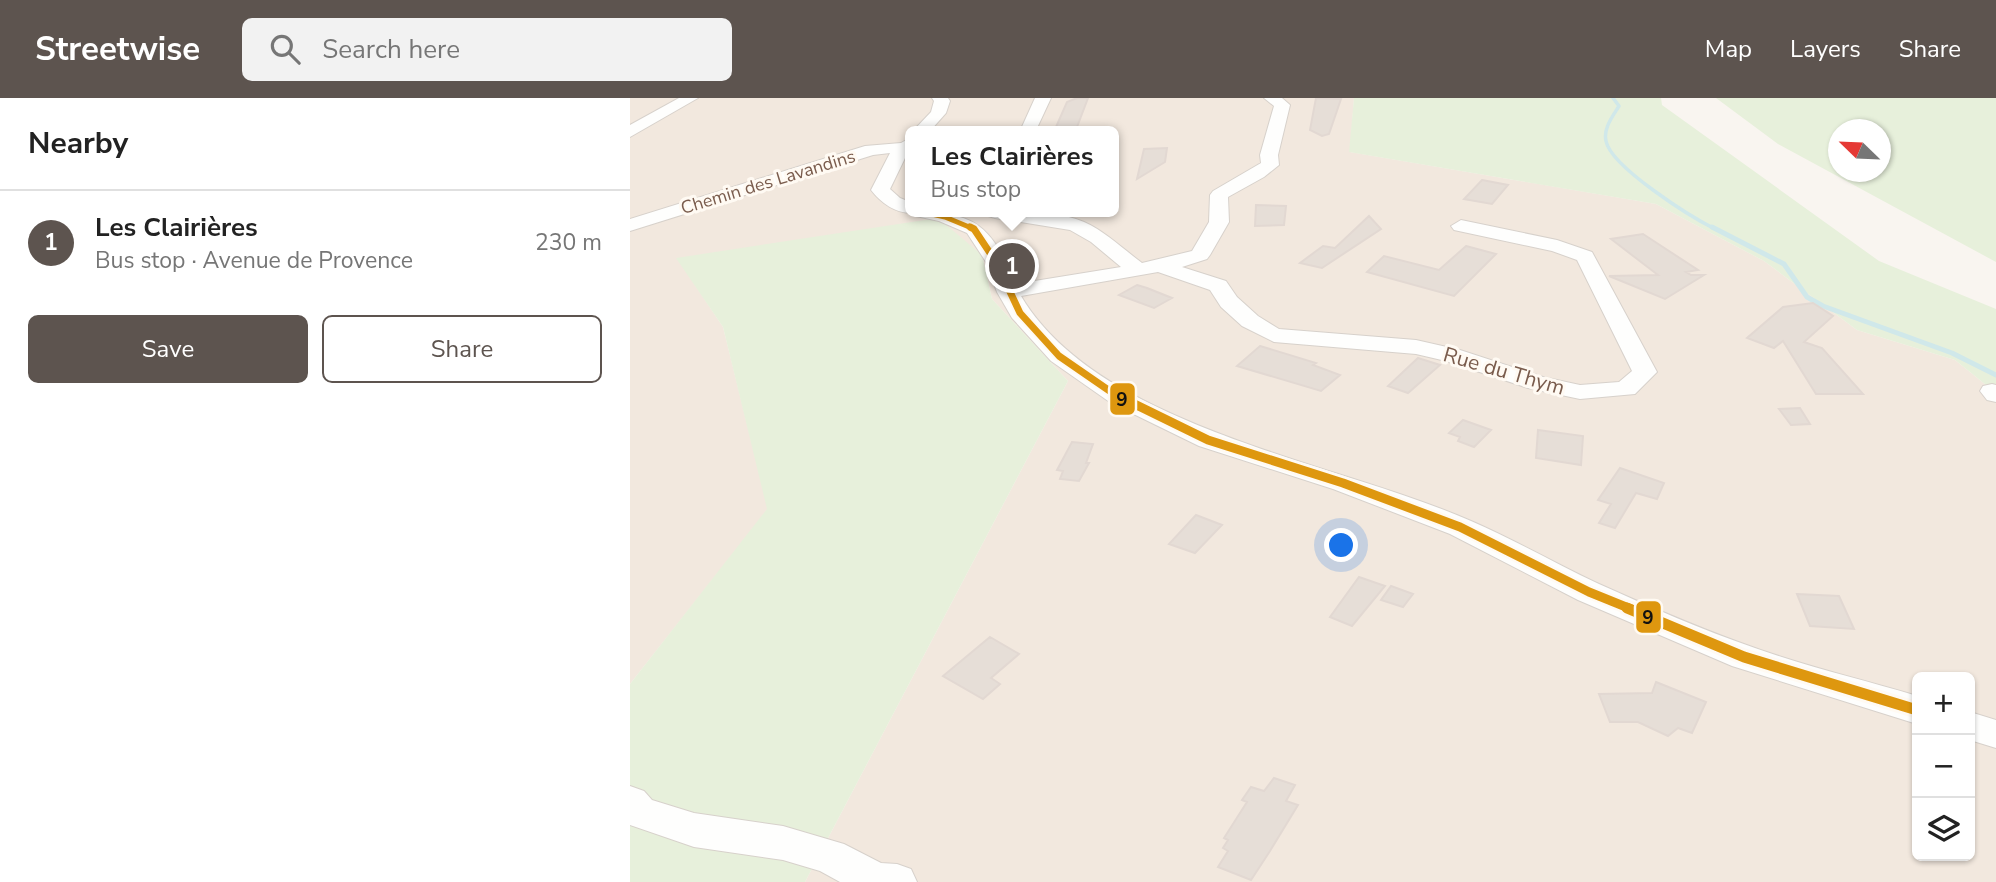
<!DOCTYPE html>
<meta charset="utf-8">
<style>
:root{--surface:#fff;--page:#f2f2f2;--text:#222;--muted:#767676;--line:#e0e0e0;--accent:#5d544f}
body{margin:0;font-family:"Nunito Sans",sans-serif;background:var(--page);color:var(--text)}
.controls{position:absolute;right:21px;bottom:21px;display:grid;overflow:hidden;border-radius:10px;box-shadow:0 2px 5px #0004}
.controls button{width:63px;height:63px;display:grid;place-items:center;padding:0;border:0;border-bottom:2px solid var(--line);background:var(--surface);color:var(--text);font:35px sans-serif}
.compass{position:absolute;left:1198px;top:21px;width:63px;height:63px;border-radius:50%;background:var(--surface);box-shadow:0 2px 5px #0004;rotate:293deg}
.you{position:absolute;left:712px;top:448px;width:24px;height:24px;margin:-18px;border:5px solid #fff;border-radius:50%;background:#1a73e8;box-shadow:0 0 0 10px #1a73e833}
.badge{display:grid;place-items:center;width:46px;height:46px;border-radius:50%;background:var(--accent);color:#fff;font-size:23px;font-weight:700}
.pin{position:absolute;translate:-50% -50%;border:4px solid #fff;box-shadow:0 2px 7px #0006}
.popup{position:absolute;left:275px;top:28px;width:214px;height:91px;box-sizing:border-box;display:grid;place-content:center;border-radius:10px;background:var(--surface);filter:drop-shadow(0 2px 5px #0005);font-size:23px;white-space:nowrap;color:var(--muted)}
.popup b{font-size:26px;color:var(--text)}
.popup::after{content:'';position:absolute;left:50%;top:100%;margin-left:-14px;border:14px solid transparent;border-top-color:var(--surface)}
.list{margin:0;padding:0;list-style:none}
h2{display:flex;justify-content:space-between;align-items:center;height:91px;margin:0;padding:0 28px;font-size:30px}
h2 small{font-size:23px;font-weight:400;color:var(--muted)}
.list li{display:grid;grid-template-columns:46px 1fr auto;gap:21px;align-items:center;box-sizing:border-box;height:105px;padding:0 28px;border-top:2px solid var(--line)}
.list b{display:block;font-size:26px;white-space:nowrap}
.list p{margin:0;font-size:23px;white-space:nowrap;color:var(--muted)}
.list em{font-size:23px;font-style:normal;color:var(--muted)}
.actions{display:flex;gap:14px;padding:21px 28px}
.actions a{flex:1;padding:16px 0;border:2px solid var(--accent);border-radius:10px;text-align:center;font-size:24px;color:var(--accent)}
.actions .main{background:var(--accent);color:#fff}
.icon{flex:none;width:38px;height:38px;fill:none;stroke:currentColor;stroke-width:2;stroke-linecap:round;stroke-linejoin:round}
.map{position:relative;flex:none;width:1366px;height:784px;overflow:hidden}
header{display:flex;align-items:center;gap:42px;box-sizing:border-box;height:98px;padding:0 35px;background:var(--accent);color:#fff}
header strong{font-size:33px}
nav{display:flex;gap:38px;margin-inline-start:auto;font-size:24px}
.search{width:490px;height:63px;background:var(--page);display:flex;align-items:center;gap:18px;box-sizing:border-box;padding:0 24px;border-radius:10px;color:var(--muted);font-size:26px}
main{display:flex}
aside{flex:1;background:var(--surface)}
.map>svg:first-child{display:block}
.residential{fill:#f2e8de;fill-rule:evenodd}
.green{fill:#e7f0db;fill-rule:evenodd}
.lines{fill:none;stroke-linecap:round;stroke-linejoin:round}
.stream-far1{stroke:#d0e8ea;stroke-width:3.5}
.stream{stroke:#d0e8ea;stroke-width:5}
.building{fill:#e6ded7;stroke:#e2d8d2;stroke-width:2}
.minor-casing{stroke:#d7d1cb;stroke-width:2}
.minor{fill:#fefefd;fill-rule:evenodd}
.bus-1-far3-casing{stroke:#fffaf3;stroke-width:9}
.bus-1-far2-casing{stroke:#fffaf3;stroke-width:11}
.bus-1-far1-casing{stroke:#fffaf3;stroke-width:14}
.bus-1-casing{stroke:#fffaf3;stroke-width:17}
.bus-1-far3{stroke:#de970f;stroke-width:5}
.bus-1-far2{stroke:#de970f;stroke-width:7}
.bus-1-far1{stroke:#de970f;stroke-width:9}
.bus-1{stroke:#de970f;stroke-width:11}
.labels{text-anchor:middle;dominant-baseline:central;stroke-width:6;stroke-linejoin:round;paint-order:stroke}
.far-street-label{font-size:18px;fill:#7a5c4d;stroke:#fffaf3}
.street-label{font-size:21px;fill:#7a5c4d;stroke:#fffaf3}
.line-badge{stroke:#fffaf3;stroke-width:2.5}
.pale-badge-label{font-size:19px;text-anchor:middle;font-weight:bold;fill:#111}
</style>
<header>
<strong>Streetwise</strong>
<div class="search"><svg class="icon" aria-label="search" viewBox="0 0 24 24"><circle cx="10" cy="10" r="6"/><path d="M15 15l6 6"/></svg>Search here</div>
<nav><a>Map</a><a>Layers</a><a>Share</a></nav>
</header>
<main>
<aside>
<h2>Nearby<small></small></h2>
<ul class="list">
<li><span class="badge">1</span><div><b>Les Clairières</b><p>Bus stop · Avenue de Provence</p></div><em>230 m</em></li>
</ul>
<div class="actions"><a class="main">Save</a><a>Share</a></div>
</aside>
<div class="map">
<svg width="1366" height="784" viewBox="0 0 1366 784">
<rect width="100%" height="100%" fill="#f9f5f0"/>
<!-- residential -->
<path class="residential" d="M0 0H724L720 54 1026 106 1134 163 1227 232 1325 262 1366 295V784H175L438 283 362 201 352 157 47 160 93 229 138 411 0 586ZM280 33H484V114H280ZM1287 579H1340V758H1287Z"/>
<!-- green -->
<path class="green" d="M724 0H1031L1032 7 1249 163 1366 211V295L1325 262 1227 232 1134 163 1026 106 719 54Z
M1086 0H1366V164L1148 46ZM1209 32H1251V74H1209Z
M308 120 352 157 362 201 438 283 175 784H0V586L137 411 93 229 46 160Z"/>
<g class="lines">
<!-- stream-far1 -->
<path class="stream-far1" d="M983 0 989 8C983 18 973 30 976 43 981 69 1061 119 1085 131"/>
<!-- stream -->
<path class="stream" d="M1082 129 1154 166 1177 199 1193 208 1322 255 1366 277"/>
</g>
<!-- building -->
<path class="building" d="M447 0H458L447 29H426L437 4Z
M686 0 711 1 699 36 692 38 680 32Z
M537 50 535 64 507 81 514 51Z
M852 82 878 87 862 106 834 101Z
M626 107 656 108 654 127 625 128Z
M739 118 751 131 692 170 670 165 693 148 705 150Z
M1013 136 1068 172 1056 174 1061 177H1074L1035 201 979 178 1028 177 981 141Z
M836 148 866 156 824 198 737 174 754 158 809 172Z
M507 187 517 190 542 200 524 210 489 197Z
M1183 205 1203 218 1174 244 1192 250 1233 296H1186L1153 243 1144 250 1117 240 1153 209Z
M630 248 686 265 683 267 710 277 691 293 607 268Z
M788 260 810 267 778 295 758 288Z
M1170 310 1180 326 1161 327 1149 311Z
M833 322 861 332 844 349 828 343 830 339 819 335Z
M908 332 953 338 951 367 906 360Z
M442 344 463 346 456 365H459L449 383 430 381 433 373 427 372Z
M990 370 1034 385 1027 401 1006 395 985 430 969 425 981 406 968 402Z
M566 417 592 427 565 455 539 446Z
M729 479 755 488 722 528 700 519Z
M761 488 783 496 773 509 751 502Z
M1167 496 1209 498 1224 531 1180 528Z
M360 539 389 556 361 580 370 586 353 601 313 578Z
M1026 584 1076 604 1062 635 1048 630 1038 638 1008 624H980L969 596 1022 595Z
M644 680 665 687 656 703 668 707 640 753 621 782 588 769 598 753 593 750 598 742 594 740 617 704 612 702 621 689 634 693Z"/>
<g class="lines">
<!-- minor casing -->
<g class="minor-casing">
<path id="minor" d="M49 0H68L0 39V27Z
M302 0H318L320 3 316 15 300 33H283L301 14 304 3Z
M405 0H421L407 30 409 33H392L391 31Z
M634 0H652L660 7 648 57 649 67 634 79 598 99 599 124 580 157 577 161 552 169 596 183 607 199 628 218 649 231 786 242 830 252 913 279 950 287 989 284 1002 273 947 162 922 153 824 132 821 128 831 122 927 142 962 154 1027 274 1005 296 950 301 898 290 816 263 786 256 644 244 612 228 591 209 580 192 528 174 391 198C469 330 708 364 841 423 885 442 926 466 969 486 1020 509 1073 532 1125 550 1178 569 1234 582 1287 598V626L1102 568 948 502 820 436 703 391 569 348 481 305 421 263 382 220 367 194 356 164 337 135 309 123 286 118 284 115C266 116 251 105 241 92L260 55 243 57 0 133V121L235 48 271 45 280 40V54L275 60 260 91 270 100 280 104V114C346 114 360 126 386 186L491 169 461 144 440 132 365 120 358 118 356 114C385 114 427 112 454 124 476 134 493 151 512 165L562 153 579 124 580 97 583 93 631 65 630 57 644 8Z
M1362 286 1366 287V304L1357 302 1350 293 1353 288Z
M1340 614 1366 622V650L1340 642Z
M0 688 14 693 22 702 64 715 153 728 214 746 251 765 267 766 281 771 287 784H210L190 773 153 762 64 749 0 727Z"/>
</g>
<!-- minor -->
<use href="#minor" class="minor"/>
<!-- bus-1-far3 casing -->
<g class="bus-1-far3-casing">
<path id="bus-1-far3" d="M293 114 315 119 344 131"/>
</g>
<!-- bus-1-far2 casing -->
<g class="bus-1-far2-casing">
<path id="bus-1-far2" d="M340 129 344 131 366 164 390 215 429 258 487 298"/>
</g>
<!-- bus-1-far1 casing -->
<g class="bus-1-far1-casing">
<path id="bus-1-far1" d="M484 296 578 342 713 385 830 429 959 494 1001 511"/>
</g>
<!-- bus-1 casing -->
<g class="bus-1-casing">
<path id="bus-1" d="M997 510 1114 559 1287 612"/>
</g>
<!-- bus-1-far3 -->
<use href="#bus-1-far3" class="bus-1-far3"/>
<!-- bus-1-far2 -->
<use href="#bus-1-far2" class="bus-1-far2"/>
<!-- bus-1-far1 -->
<use href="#bus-1-far1" class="bus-1-far1"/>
<!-- bus-1 -->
<use href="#bus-1" class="bus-1"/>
</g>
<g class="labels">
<!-- far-street labels -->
<g class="far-street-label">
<text transform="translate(138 84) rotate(-17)">Chemin des Lavandins</text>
</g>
<!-- street labels -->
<g class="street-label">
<text transform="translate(874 273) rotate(16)">Rue du Thym</text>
</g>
</g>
<g class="line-badge">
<rect x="479" y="284" width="27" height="34" rx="7" fill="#de970f"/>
<rect x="1005" y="502" width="27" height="34" rx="7" fill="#de970f"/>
</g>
<g class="pale-badge-label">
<text x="492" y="308">9</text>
<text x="1018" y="526">9</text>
</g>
</svg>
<div class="controls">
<button>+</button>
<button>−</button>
<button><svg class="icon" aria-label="layers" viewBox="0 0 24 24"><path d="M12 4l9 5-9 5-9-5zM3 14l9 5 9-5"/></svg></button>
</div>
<svg class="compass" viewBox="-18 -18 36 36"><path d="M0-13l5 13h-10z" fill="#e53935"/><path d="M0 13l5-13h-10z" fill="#767676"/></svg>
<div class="you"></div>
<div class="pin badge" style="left:382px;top:168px">1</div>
<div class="popup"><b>Les Clairières</b>Bus stop</div>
</div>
</main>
